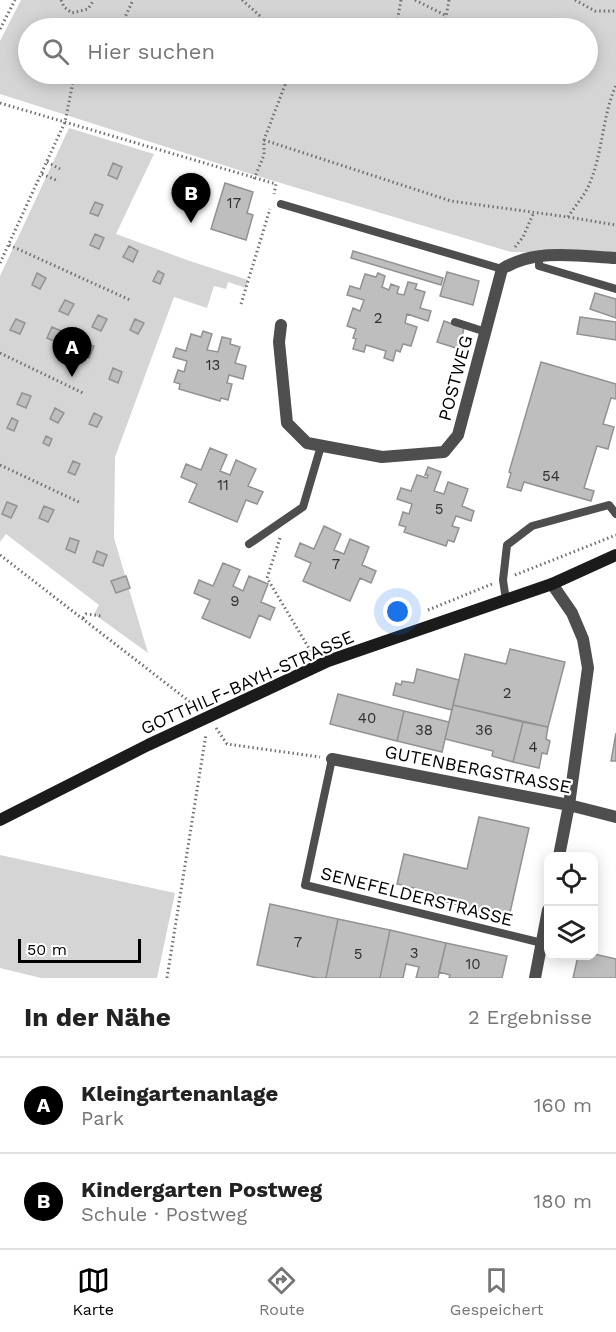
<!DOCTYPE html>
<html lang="de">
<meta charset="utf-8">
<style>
:root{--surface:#fff;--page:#f6f6f6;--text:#222;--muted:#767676;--line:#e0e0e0;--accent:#000}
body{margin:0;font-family:"Work Sans",sans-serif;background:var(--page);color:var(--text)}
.controls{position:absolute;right:18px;bottom:18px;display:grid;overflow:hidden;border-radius:12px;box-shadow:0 3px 15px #0003}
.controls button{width:54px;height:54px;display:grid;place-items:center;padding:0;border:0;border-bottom:2px solid var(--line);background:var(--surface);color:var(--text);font:30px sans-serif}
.scale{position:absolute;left:18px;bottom:15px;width:123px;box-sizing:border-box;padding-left:6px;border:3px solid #000;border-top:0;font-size:16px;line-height:21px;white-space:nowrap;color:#000;-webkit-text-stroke:4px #fff;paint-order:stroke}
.you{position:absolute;left:398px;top:612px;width:21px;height:21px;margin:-15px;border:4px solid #fff;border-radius:50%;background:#1a73e8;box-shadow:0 0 0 9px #1a73e833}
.badge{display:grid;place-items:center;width:39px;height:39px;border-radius:50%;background:var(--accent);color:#fff;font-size:20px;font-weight:700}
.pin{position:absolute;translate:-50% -50px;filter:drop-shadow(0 2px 3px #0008)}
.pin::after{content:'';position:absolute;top:32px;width:21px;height:18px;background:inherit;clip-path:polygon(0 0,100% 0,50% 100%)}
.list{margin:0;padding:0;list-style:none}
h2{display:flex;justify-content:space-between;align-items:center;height:78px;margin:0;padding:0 24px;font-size:26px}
h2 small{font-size:20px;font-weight:400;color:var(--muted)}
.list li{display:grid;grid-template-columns:39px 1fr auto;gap:18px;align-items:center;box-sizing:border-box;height:96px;padding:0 24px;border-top:2px solid var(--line)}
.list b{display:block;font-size:22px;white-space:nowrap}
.list p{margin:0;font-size:20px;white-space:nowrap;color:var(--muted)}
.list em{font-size:20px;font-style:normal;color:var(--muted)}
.icon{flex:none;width:33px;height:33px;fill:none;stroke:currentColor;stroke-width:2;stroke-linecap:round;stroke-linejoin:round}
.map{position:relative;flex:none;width:616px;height:978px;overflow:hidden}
.search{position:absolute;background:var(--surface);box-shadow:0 3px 15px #0003;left:18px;right:18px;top:18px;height:66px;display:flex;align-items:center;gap:15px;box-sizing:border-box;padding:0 21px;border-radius:33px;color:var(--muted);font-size:22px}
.sheet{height:270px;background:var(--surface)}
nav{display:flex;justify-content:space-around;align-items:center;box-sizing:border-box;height:84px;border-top:2px solid var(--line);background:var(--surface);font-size:16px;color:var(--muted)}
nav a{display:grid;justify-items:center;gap:3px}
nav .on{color:var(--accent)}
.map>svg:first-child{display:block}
.green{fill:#d5d5d5;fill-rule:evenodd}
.building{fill:#bebebe;stroke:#929292;stroke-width:1.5}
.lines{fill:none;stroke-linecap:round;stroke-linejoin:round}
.path{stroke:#707070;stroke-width:3;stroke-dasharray:1.5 3;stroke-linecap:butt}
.lane{stroke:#4e4e4e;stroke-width:8}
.street{stroke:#4e4e4e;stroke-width:12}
.secondary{stroke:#1b1b1b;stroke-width:12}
.labels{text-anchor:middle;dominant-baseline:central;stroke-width:4.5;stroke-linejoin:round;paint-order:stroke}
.number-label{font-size:15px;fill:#303030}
.street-label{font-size:18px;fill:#000;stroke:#fff}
</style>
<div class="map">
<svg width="616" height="978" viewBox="0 0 616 978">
<rect width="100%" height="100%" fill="#fff"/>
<!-- green -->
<path class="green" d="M21 0H616V255L511 252 251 174 0 94V41ZM28 28H588V74H28Z
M69 128 154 154 116 234 187 260 248 280 246 288 228 282 226 289 214 286 207 308 174 297 115 457 114 538 148 653 94 614 99 605 6 534 0 542V276Z
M0 855 175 893 157 978H41L0 968Z"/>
<!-- building -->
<path class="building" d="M113 163 122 167 117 179 108 175Z
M225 183 253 192 247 213 253 215 246 240 211 229Z
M95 202 103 205 98 216 90 213Z
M95 234 104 238 99 249 90 245Z
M129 246 138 251 133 262 123 257Z
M353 251 443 278 441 285 351 258Z
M158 271 164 274 160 284 153 281Z
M447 272 479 281 473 305 440 296Z
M37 273 46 278 40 289 32 285Z
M378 273 385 276 382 287 389 290 391 284 399 287 397 293 399 294 404 295 408 282 417 284 415 289 425 292 420 308 431 311 428 321 407 314 405 323 417 327 411 346 403 344 400 352 396 350 393 361 384 358 386 351 366 345 364 352 353 349 356 339 353 338 356 329 347 326 353 308 360 311 364 300 347 295 350 286 360 289 365 274 376 277Z
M595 293 616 299V318L590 309Z
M65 300 74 304 68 315 59 311Z
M98 315 107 319 101 331 92 327Z
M580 317 616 322V340L577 334Z
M16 319 25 323 20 334 10 330Z
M135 319 144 323 138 334 130 330Z
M444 321 464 328 459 349 437 342Z
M52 327 61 331 56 342 47 338Z
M203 331 212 334 207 350 218 352 222 337 231 339 230 344 240 347 235 363 246 366 243 379 229 375 227 383 232 384 228 400 221 398 220 401 179 389 180 384 174 382 178 370 184 372 187 361 173 357 176 348 186 351 191 334 201 337Z
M85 343 94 346 89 358 80 355Z
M541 362 616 384V399L611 398 603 424 614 427 608 449 597 446 584 488 594 491 591 501 524 482 521 491 507 487 511 473 509 472Z
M113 368 122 372 118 383 109 379Z
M22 393 31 396 26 408 17 404Z
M55 408 64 413 58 423 50 419Z
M94 413 102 417 97 427 89 424Z
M12 418 18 421 14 431 7 428Z
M46 436 52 439 49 446 43 443Z
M210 448 227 455 220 471 230 475 236 460 256 469 248 486 263 492 257 504 246 500 237 522 189 502 197 484 181 477 186 464 201 470Z
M73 461 80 464 75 475 68 472Z
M428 467 441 472 434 491 444 494 448 482 468 489 462 506 474 511 471 521 456 516 452 526 459 528 454 542 448 540 446 546 404 532 406 527 399 525 403 512 409 514 412 504 397 499 401 488 411 491 417 475 427 478 428 475H425Z
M7 502 17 506 11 518 2 514Z
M44 506 54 510 48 522 39 518Z
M324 526 341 534 334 550 344 554 350 539 369 547 362 565 376 571 371 583 360 578 350 601 303 581 311 563 295 556 300 543 314 549Z
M70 538 79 541 75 553 66 549Z
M97 551 107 555 103 566 93 562Z
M223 563 240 570 233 586 243 591 249 576 268 584 261 602 275 608 270 620 259 615 250 638 202 618 210 600 194 593 199 580 213 586Z
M126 576 130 588 116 593 111 581Z
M510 649 565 662 548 727 453 705 465 654 506 664Z
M417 669 459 680 452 710 393 695 396 683 401 685 402 681 414 683Z
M338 694 404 711 397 741 330 724Z
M453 705 523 722 513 762 492 756 493 751 445 739Z
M404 711 449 722 442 752 397 741Z
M523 722 548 727 546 739 550 741 547 754 542 753 539 768 513 762Z
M616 733V761H611Z
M479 817 529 828 509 917 434 899 435 893 397 884 404 854 467 869Z
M270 904 338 919 326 978H317L257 965Z
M338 919 390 930 380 978H326Z
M390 930 446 943 438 978H416L419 967 406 964 403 978H380Z
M446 943 507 956 502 978H449L450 975 439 972Z
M594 954 616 959V978H573L578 956H594Z"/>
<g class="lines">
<!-- path -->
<path class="path" d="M61 0 64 7 72 13 88 9 94 0
M242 0 260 16 269 28
M415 0 447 16
M575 0 595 11H616
M120 28 133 0
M396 28 401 0
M444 28 449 0
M0 29 15 0
M405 74 435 80 436 74
M0 103 276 184 274 194
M264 140 451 201 568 217 616 225
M47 162 60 169
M42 174 56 180
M254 179 264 155V140L285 85 286 74
M568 217C575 206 584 196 589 185 603 153 602 117 616 85
M9 245 130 300
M515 247 523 237 534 212
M0 263 65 122 73 82 84 74
M241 304 270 209
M0 353 85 394
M0 465 81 503
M280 538 267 578 313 655
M0 555 198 708
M515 575 616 535
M428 610 492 584
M83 618 86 614 101 616
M216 728 227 744 320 757
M167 978 206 734"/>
<!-- lane -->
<path class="lane" d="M281 204 502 269
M539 255V266L616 289
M455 322 486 332
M249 544 303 507 321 446
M506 600 503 580 507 545 532 526 609 505 616 514
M332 759 305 885 542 943"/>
<!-- street -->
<path class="street" d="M281 325 279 342 287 423 307 443 382 457 444 452 458 435 502 269C536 248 578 256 616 258
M552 584 572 613 583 639 588 668 569 805 559 856
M332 759 569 805 616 817
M535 978 548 910"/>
<!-- secondary -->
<path class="secondary" d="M0 820 148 745 328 661 552 584 616 555"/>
</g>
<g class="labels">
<!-- number labels -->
<g class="number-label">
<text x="234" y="203">17</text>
<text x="378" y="318">2</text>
<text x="213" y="365">13</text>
<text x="551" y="476">54</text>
<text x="223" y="485">11</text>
<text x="439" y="509">5</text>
<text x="336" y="564">7</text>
<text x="235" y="601">9</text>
<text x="507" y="693">2</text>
<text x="367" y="718">40</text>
<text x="424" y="730">38</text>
<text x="484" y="730">36</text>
<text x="533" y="747">4</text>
<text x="298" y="942">7</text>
<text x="414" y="953">3</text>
<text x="358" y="954">5</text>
<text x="473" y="964">10</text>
</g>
<!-- street labels -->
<g class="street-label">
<text transform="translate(455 378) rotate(-75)">POSTWEG</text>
<text transform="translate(247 682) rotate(-24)">GOTTHILF-BAYH-STRASSE</text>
<text transform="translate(478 769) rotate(11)">GUTENBERGSTRASSE</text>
<text transform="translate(417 896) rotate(14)">SENEFELDERSTRASSE</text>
</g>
</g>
</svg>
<div class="controls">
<button><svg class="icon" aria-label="locate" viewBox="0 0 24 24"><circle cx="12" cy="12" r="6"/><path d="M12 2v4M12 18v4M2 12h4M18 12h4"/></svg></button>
<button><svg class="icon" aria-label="layers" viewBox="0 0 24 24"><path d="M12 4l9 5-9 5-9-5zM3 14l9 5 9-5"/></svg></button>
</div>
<div class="scale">50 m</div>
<div class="you"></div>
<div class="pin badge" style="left:72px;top:377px">A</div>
<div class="pin badge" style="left:191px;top:223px">B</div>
<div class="search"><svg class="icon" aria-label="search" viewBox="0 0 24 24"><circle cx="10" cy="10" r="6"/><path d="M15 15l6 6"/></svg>Hier suchen</div>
</div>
<section class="sheet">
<h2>In der Nähe<small>2 Ergebnisse</small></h2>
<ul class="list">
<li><span class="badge">A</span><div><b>Kleingartenanlage</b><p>Park</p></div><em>160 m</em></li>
<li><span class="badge">B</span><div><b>Kindergarten Postweg</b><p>Schule · Postweg</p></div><em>180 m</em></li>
</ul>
</section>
<nav>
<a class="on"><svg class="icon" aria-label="map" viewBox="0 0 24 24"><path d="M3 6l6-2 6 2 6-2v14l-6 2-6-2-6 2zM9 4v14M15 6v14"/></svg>Karte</a>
<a><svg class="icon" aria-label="directions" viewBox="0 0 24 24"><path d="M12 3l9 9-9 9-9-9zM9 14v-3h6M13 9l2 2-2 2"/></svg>Route</a>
<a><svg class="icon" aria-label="saved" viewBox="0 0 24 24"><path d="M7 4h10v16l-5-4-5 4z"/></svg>Gespeichert</a>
</nav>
